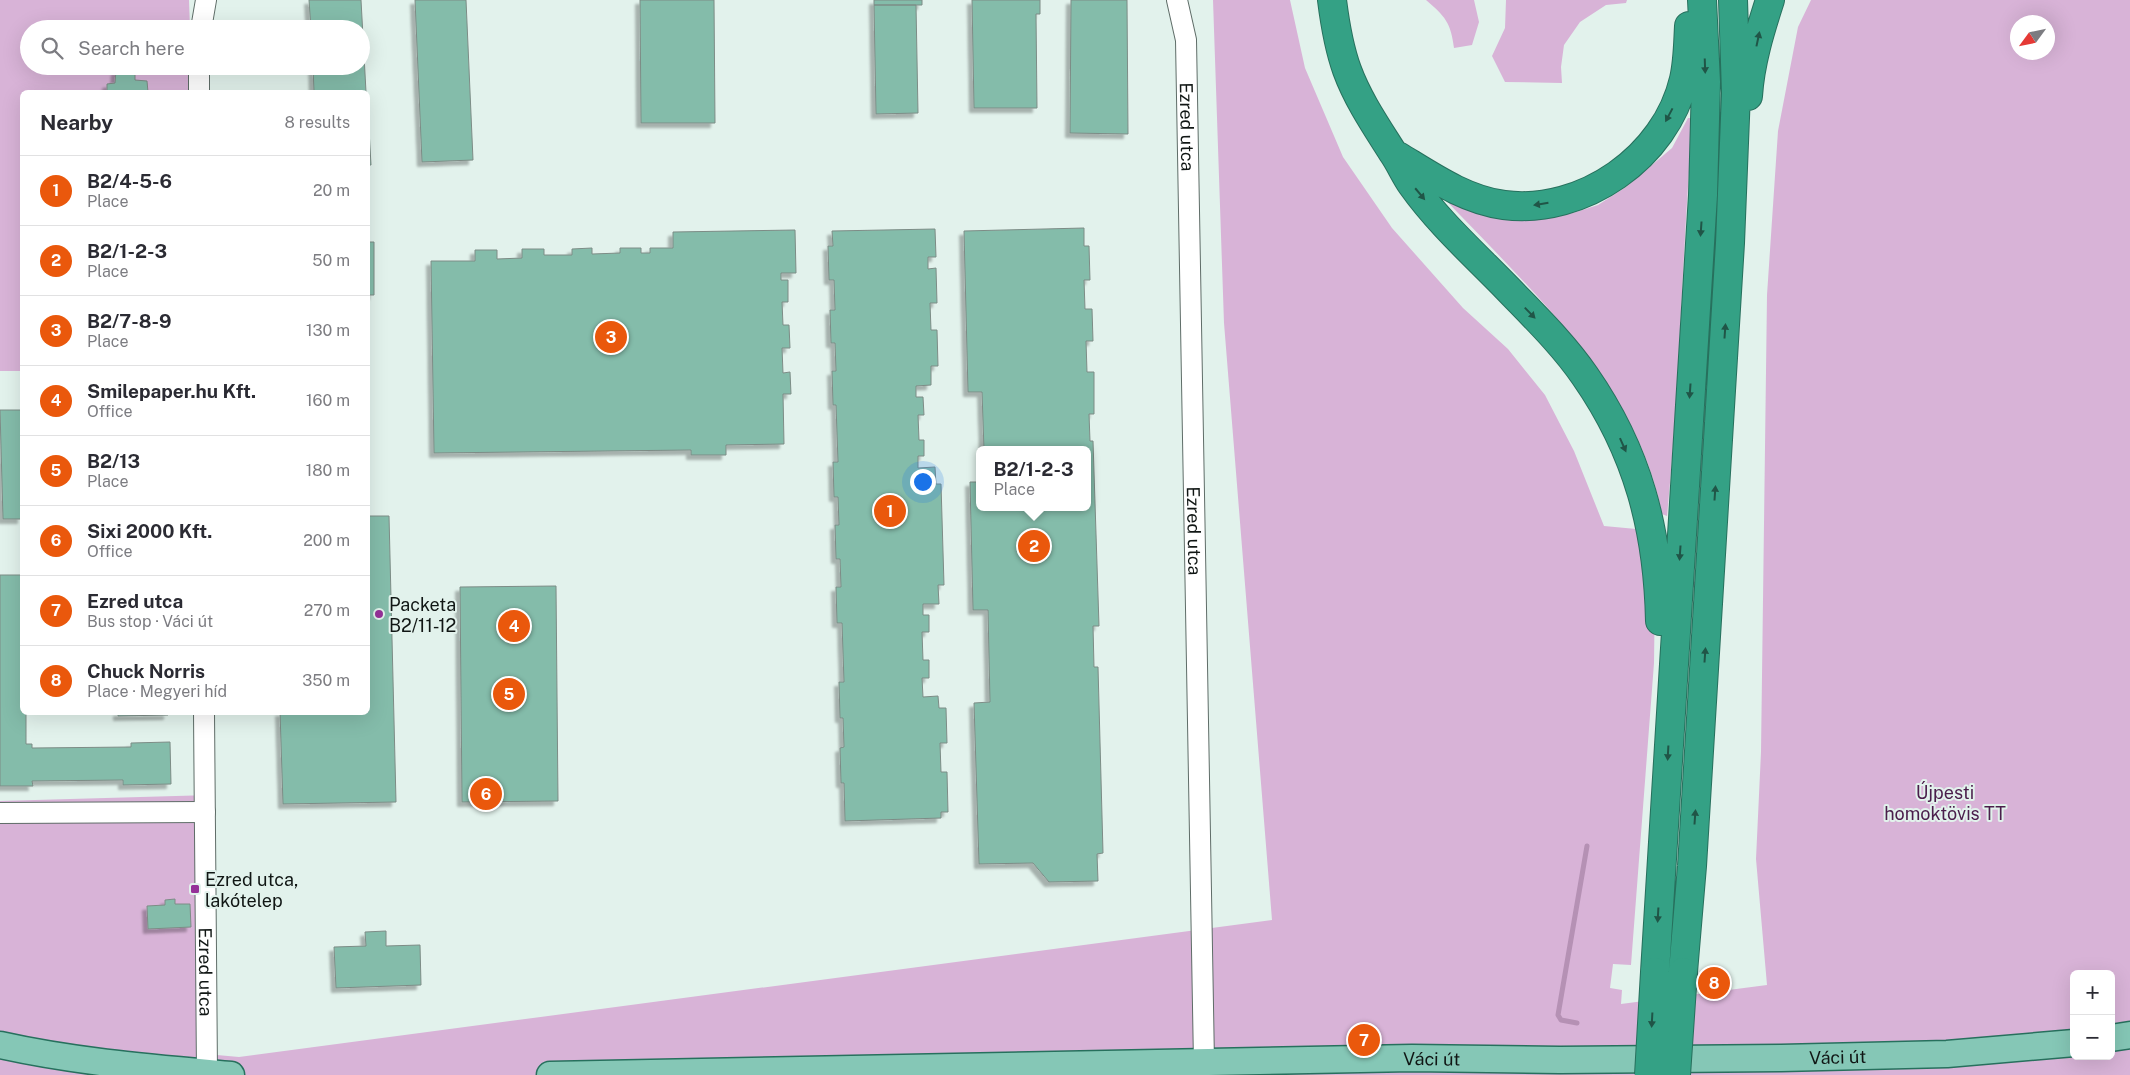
<!DOCTYPE html>
<meta charset="utf-8">
<style>
:root{--surface:#fff;--page:#f2f2f3;--text:#2b2b33;--muted:#7c7c81;--line:#e1e1e2;--accent:#ea580c}
body{margin:0;font-family:"Public Sans",sans-serif;background:var(--page);color:var(--text)}
.controls{position:absolute;right:15px;bottom:15px;display:grid;overflow:hidden;border-radius:8px;box-shadow:0 5px 20px #0002}
.controls button{width:45px;height:45px;display:grid;place-items:center;padding:0;border:0;border-bottom:1px solid var(--line);background:var(--surface);color:var(--text);font:25px sans-serif}
.compass{position:absolute;left:2010px;top:15px;width:45px;height:45px;border-radius:50%;background:var(--surface);box-shadow:0 5px 20px #0002;rotate:237deg}
.you{position:absolute;left:922px;top:481px;width:18px;height:18px;margin:-12px;border:4px solid #fff;border-radius:50%;background:#1a73e8;box-shadow:0 0 0 8px #1a73e833}
.badge{display:grid;place-items:center;width:32px;height:32px;border-radius:50%;background:var(--accent);color:#fff;font-size:16px;font-weight:700}
.pin{position:absolute;translate:-50% -50%;border:2px solid #fff;box-shadow:0 1px 5px #0006}
.popup{position:absolute;left:976px;top:446px;width:115px;height:65px;box-sizing:border-box;display:grid;place-content:center;border-radius:8px;background:var(--surface);filter:drop-shadow(0 1px 4px #0005);font-size:16px;white-space:nowrap;color:var(--muted)}
.popup b{font-size:19px;color:var(--text)}
.popup::after{content:'';position:absolute;left:50%;top:100%;margin-left:-10px;border:10px solid transparent;border-top-color:var(--surface)}
.list{margin:0;padding:0;list-style:none}
h2{display:flex;justify-content:space-between;align-items:center;height:65px;margin:0;padding:0 20px;font-size:21px}
h2 small{font-size:16px;font-weight:400;color:var(--muted)}
.list li{display:grid;grid-template-columns:32px 1fr auto;gap:15px;align-items:center;box-sizing:border-box;height:70px;padding:0 20px;border-top:1px solid var(--line)}
.list b{display:block;font-size:19px;white-space:nowrap}
.list p{margin:0;font-size:16px;white-space:nowrap;color:var(--muted)}
.list em{font-size:16px;font-style:normal;color:var(--muted)}
.icon{flex:none;width:28px;height:28px;fill:none;stroke:currentColor;stroke-width:2;stroke-linecap:round;stroke-linejoin:round}
.map{position:relative;flex:none;width:2130px;height:1075px;overflow:hidden}
.search{position:absolute;background:var(--surface);box-shadow:0 5px 20px #0002;left:20px;top:20px;width:350px;height:55px;display:flex;align-items:center;gap:12px;box-sizing:border-box;padding:0 18px;border-radius:28px;color:var(--muted);font-size:19px}
.panel{position:absolute;background:var(--surface);box-shadow:0 5px 20px #0002;left:20px;top:90px;width:350px;height:625px;border-radius:8px}
.map>svg:first-child{display:block}
.green{fill:#d8b3d7;fill-rule:evenodd}
.lines{fill:none;stroke-linecap:round;stroke-linejoin:round}
.stream{stroke:#b591b4;stroke-width:5}
.building{fill:#84bcaa;stroke:#7d8c86;filter:url(#shadow)}
.minor-casing{stroke:#5f6d68;stroke-width:22}
.major-casing{stroke:#27705d;stroke-width:29}
.highway-casing{stroke:#27705d;stroke-width:30}
.minor{stroke:#fff;stroke-width:20}
.major{stroke:#85c7b6;stroke-width:26}
.highway{stroke:#34a185;stroke-width:28}
.highway-bridge-casing{stroke:#27705d;stroke-width:30;stroke-linecap:butt}
.highway-bridge{stroke:#34a185;stroke-width:28}
.oneway{fill:#205547}
.poi-dot{fill:#953198;stroke:#e2f2ec;stroke-width:2}
.labels{text-anchor:middle;dominant-baseline:central;stroke-width:4;stroke-linejoin:round;paint-order:stroke}
.street-label{font-size:18px;fill:#101614;stroke:#e2f2ec}
.poi-label{font-size:18px;fill:#101614;stroke:#e2f2ec;text-anchor:start}
.park-label{font-size:18px;fill:#4a1d4b;stroke:#e2f2ec}
</style>
<div class="map">
<svg width="2130" height="1075" viewBox="0 0 2130 1075">
<defs>
<filter id="shadow"><feDropShadow dx="-4.5" dy="4.5" stdDeviation="1" flood-color="#0004"/></filter>
</defs>
<rect width="100%" height="100%" fill="#e2f2ec"/>
<!-- green -->
<path class="green" d="M0 0H189L190 29H29V66H192L193 92H22V371H0Z
M1213 0H1290L1305 68 1343 157 1392 228 1463 308 1508 349 1545 395 1574 451 1604 526 1647 530 1655 587 1654 663 1631 965 1613 964 1610 988 1622 990 1621 1004 1767 985 1756 859 1761 752 1767 295 1778 131 1798 27 1811 0H2130V1075H0V801L211 795 217 1055 239 1057 1272 920 1224 323ZM2018 22H2048V52H2018ZM2074 974H2111V1056H2074Z
M1426 0H1474L1479 22 1472 45 1454 48C1451 23 1445 16 1426 0Z
M1506 0H1627L1626 3 1606 5 1580 22 1564 45 1561 67 1562 83 1505 82 1492 56 1505 28Z
M1688 118H1693C1682 250 1680 383 1667 516L1662 514C1637 383 1529 289 1442 196L1545 217 1573 213 1598 205 1626 187 1672 148Z"/>
<g class="lines">
<!-- stream -->
<path class="stream" d="M1694 584V585
M1577 1023 1561 1020 1558 1015 1587 846"/>
</g>
<!-- building -->
<path class="building" d="M309 0H361L366 92H314L313 66H361V29H311Z
M415 0H466L473 160 422 162Z
M640 0H714L715 123H641Z
M874 0H922V5H874Z
M972 0H1040V14H1036L1037 108H974Z
M1071 0H1127L1128 134 1070 133Z
M874 5H916L918 113 876 114Z
M116 70H135V80L147 81 148 92H107V84L115 83Z
M368 112 371 165H368Z
M1084 228V246H1089L1090 280H1084L1085 309H1092L1093 341H1086L1087 372H1094V414H1089L1090 441H1093L1099 626H1093L1094 667H1098L1103 853 1097 854 1098 881 1049 882 1033 863 979 864 974 703 990 702 988 610H973L970 482H980V507H1088V450H984L982 392H968L964 231Z
M935 229 936 257H928V269L936 268 937 303H930L931 330H937L938 366H931V385L916 386V397H923L924 415H918L919 440H924V456H918V468L935 467 936 484H941L944 585H938L939 604H923V615H929V632H922L923 660H929V678H922L923 697 938 696 939 708H946L947 743H940L941 772H947L948 812H941V818L845 821 844 783H841L840 748 844 747 843 718H840L839 682H844L842 623H837L836 587H841L840 559H836L835 525H839L838 497H834L833 462H838L836 405H833L832 371H836L835 343H831L830 310H835L834 280H829L828 246H833L832 231Z
M795 230 796 273H781V280H788V302H782L783 325H789L790 348H782L783 373 790 372 791 394H783L784 444 726 445V455H691V450L434 453 431 261H475V250H497V259L522 258V249H544V255H572V249L592 248V254L620 253V248H641V253H650V248H673V232Z
M368 242H374V295H368Z
M0 410H22V519H3Z
M368 516H389L396 802 283 804 280 712H368Z
M0 575H22V712H26V744H32V748L131 747V743L170 742 171 784 123 785V780L32 781 33 786H0Z
M556 586 558 801 462 802 460 587Z
M118 712H168V715L118 716Z
M175 899V904H190L191 927 148 929 147 906 165 905V900Z
M386 931V946L420 945 421 985 336 988 334 947 366 946 365 932Z"/>
<g class="lines">
<!-- minor casing -->
<g class="minor-casing">
<g id="minor">
<path id="s1" d="M1177 0 1186 40 1204 1063"/>
<path d="M201 29 206 0"/>
<path d="M199 66V92"/>
<path id="s2" d="M204 712 207 1073"/>
<path d="M0 813 205 812"/>
</g>
</g>
<!-- major casing -->
<g class="major-casing">
<g id="major">
<path d="M2111 1038 2130 1035"/>
<path d="M0 1045C76 1062 153 1068 231 1075"/>
<path id="s3" d="M550 1075 1412 1058 1560 1060 1781 1058 1947 1054 2074 1043"/>
</g>
</g>
<!-- highway casing -->
<g class="highway-casing">
<path id="highway" d="M1332 0C1335 24 1339 48 1347 70 1358 100 1376 126 1393 153 1400 163 1405 175 1412 185 1439 223 1475 255 1507 288 1534 316 1563 344 1585 376 1638 452 1658 530 1660 621
M1748 96C1750 63 1760 31 1770 0
M1398 156C1431 176 1465 200 1504 205 1583 215 1666 157 1684 79 1688 62 1688 44 1689 26
M1655 972 1703 195 1706 82 1702 0
M1683 972 1692 866 1730 243 1736 93 1733 0"/>
</g>
<!-- minor -->
<use href="#minor" class="minor"/>
<!-- major -->
<use href="#major" class="major"/>
<!-- highway -->
<use href="#highway" class="highway"/>
<!-- highway-bridge casing -->
<g class="highway-bridge-casing">
<path id="highway-bridge" d="M1649 1075 1655 972
M1676 1075 1683 972"/>
</g>
<!-- highway-bridge -->
<use href="#highway-bridge" class="highway-bridge"/>
</g>
<!-- one-way arrows -->
<defs><path id="oneway-solid" d="M-6-.8H1V-3.2L6.5 0L1 3.2V.8H-6Z" transform="scale(1.25)"/></defs>
<g class="oneway">
<use href="#oneway-solid" transform="translate(1758 39) rotate(-78)"/>
<use href="#oneway-solid" transform="translate(1705 66) rotate(88)"/>
<use href="#oneway-solid" transform="translate(1669 115) rotate(118)"/>
<use href="#oneway-solid" transform="translate(1420 194) rotate(50)"/>
<use href="#oneway-solid" transform="translate(1541 204) rotate(171)"/>
<use href="#oneway-solid" transform="translate(1701 229) rotate(94)"/>
<use href="#oneway-solid" transform="translate(1530 313) rotate(46)"/>
<use href="#oneway-solid" transform="translate(1725 331) rotate(-86)"/>
<use href="#oneway-solid" transform="translate(1690 391) rotate(94)"/>
<use href="#oneway-solid" transform="translate(1623 445) rotate(66)"/>
<use href="#oneway-solid" transform="translate(1715 493) rotate(-86)"/>
<use href="#oneway-solid" transform="translate(1680 553) rotate(94)"/>
<use href="#oneway-solid" transform="translate(1705 655) rotate(-86)"/>
<use href="#oneway-solid" transform="translate(1668 753) rotate(93)"/>
<use href="#oneway-solid" transform="translate(1695 817) rotate(-86)"/>
<use href="#oneway-solid" transform="translate(1658 915) rotate(93)"/>
<use href="#oneway-solid" transform="translate(1652 1020) rotate(93)"/>
</g>
<!-- markers -->
<g class="poi-dot">
<circle cx="379" cy="614" r="5"/>
<rect x="190" y="884" width="10" height="10" rx="2.5"/>
</g>
<g class="labels">
<!-- street labels -->
<g class="street-label">
<text stroke="none"><textPath href="#s1" startOffset="128">Ezred utca</textPath></text>
<text stroke="none"><textPath href="#s1" startOffset="532">Ezred utca</textPath></text>
<text stroke="none"><textPath href="#s2" startOffset="260">Ezred utca</textPath></text>
<text stroke="none"><textPath href="#s3" startOffset="1288">Váci út</textPath></text>
<text stroke="none"><textPath href="#s3" startOffset="882">Váci út</textPath></text>
</g>
<!-- poi labels -->
<g class="poi-label">
<text x="389" y="604">Packeta<tspan x="389" dy="21">B2/11-12</tspan></text>
<text x="205" y="879">Ezred utca,<tspan x="205" dy="21">lakótelep</tspan></text>
</g>
<!-- park labels -->
<g class="park-label">
<text x="1945" y="792">Újpesti<tspan x="1945" dy="21">homoktövis TT</tspan></text>
</g>
</g>
</svg>
<div class="controls">
<button>+</button>
<button>−</button>
</div>
<svg class="compass" viewBox="-18 -18 36 36"><path d="M0-13l5 13h-10z" fill="#e53935"/><path d="M0 13l5-13h-10z" fill="#7c7c81"/></svg>
<div class="you"></div>
<div class="pin badge" style="left:890px;top:511px">1</div>
<div class="pin badge" style="left:1034px;top:546px">2</div>
<div class="popup"><b>B2/1-2-3</b>Place</div>
<div class="pin badge" style="left:611px;top:337px">3</div>
<div class="pin badge" style="left:514px;top:626px">4</div>
<div class="pin badge" style="left:509px;top:694px">5</div>
<div class="pin badge" style="left:486px;top:794px">6</div>
<div class="pin badge" style="left:1364px;top:1040px">7</div>
<div class="pin badge" style="left:1714px;top:983px">8</div>
<div class="search"><svg class="icon" aria-label="search" viewBox="0 0 24 24"><circle cx="10" cy="10" r="6"/><path d="M15 15l6 6"/></svg>Search here</div>
<section class="panel">
<h2>Nearby<small>8 results</small></h2>
<ul class="list">
<li><span class="badge">1</span><div><b>B2/4-5-6</b><p>Place</p></div><em>20 m</em></li>
<li><span class="badge">2</span><div><b>B2/1-2-3</b><p>Place</p></div><em>50 m</em></li>
<li><span class="badge">3</span><div><b>B2/7-8-9</b><p>Place</p></div><em>130 m</em></li>
<li><span class="badge">4</span><div><b>Smilepaper.hu Kft.</b><p>Office</p></div><em>160 m</em></li>
<li><span class="badge">5</span><div><b>B2/13</b><p>Place</p></div><em>180 m</em></li>
<li><span class="badge">6</span><div><b>Sixi 2000 Kft.</b><p>Office</p></div><em>200 m</em></li>
<li><span class="badge">7</span><div><b>Ezred utca</b><p>Bus stop · Váci út</p></div><em>270 m</em></li>
<li><span class="badge">8</span><div><b>Chuck Norris</b><p>Place · Megyeri híd</p></div><em>350 m</em></li>
</ul>
</section>
</div>
